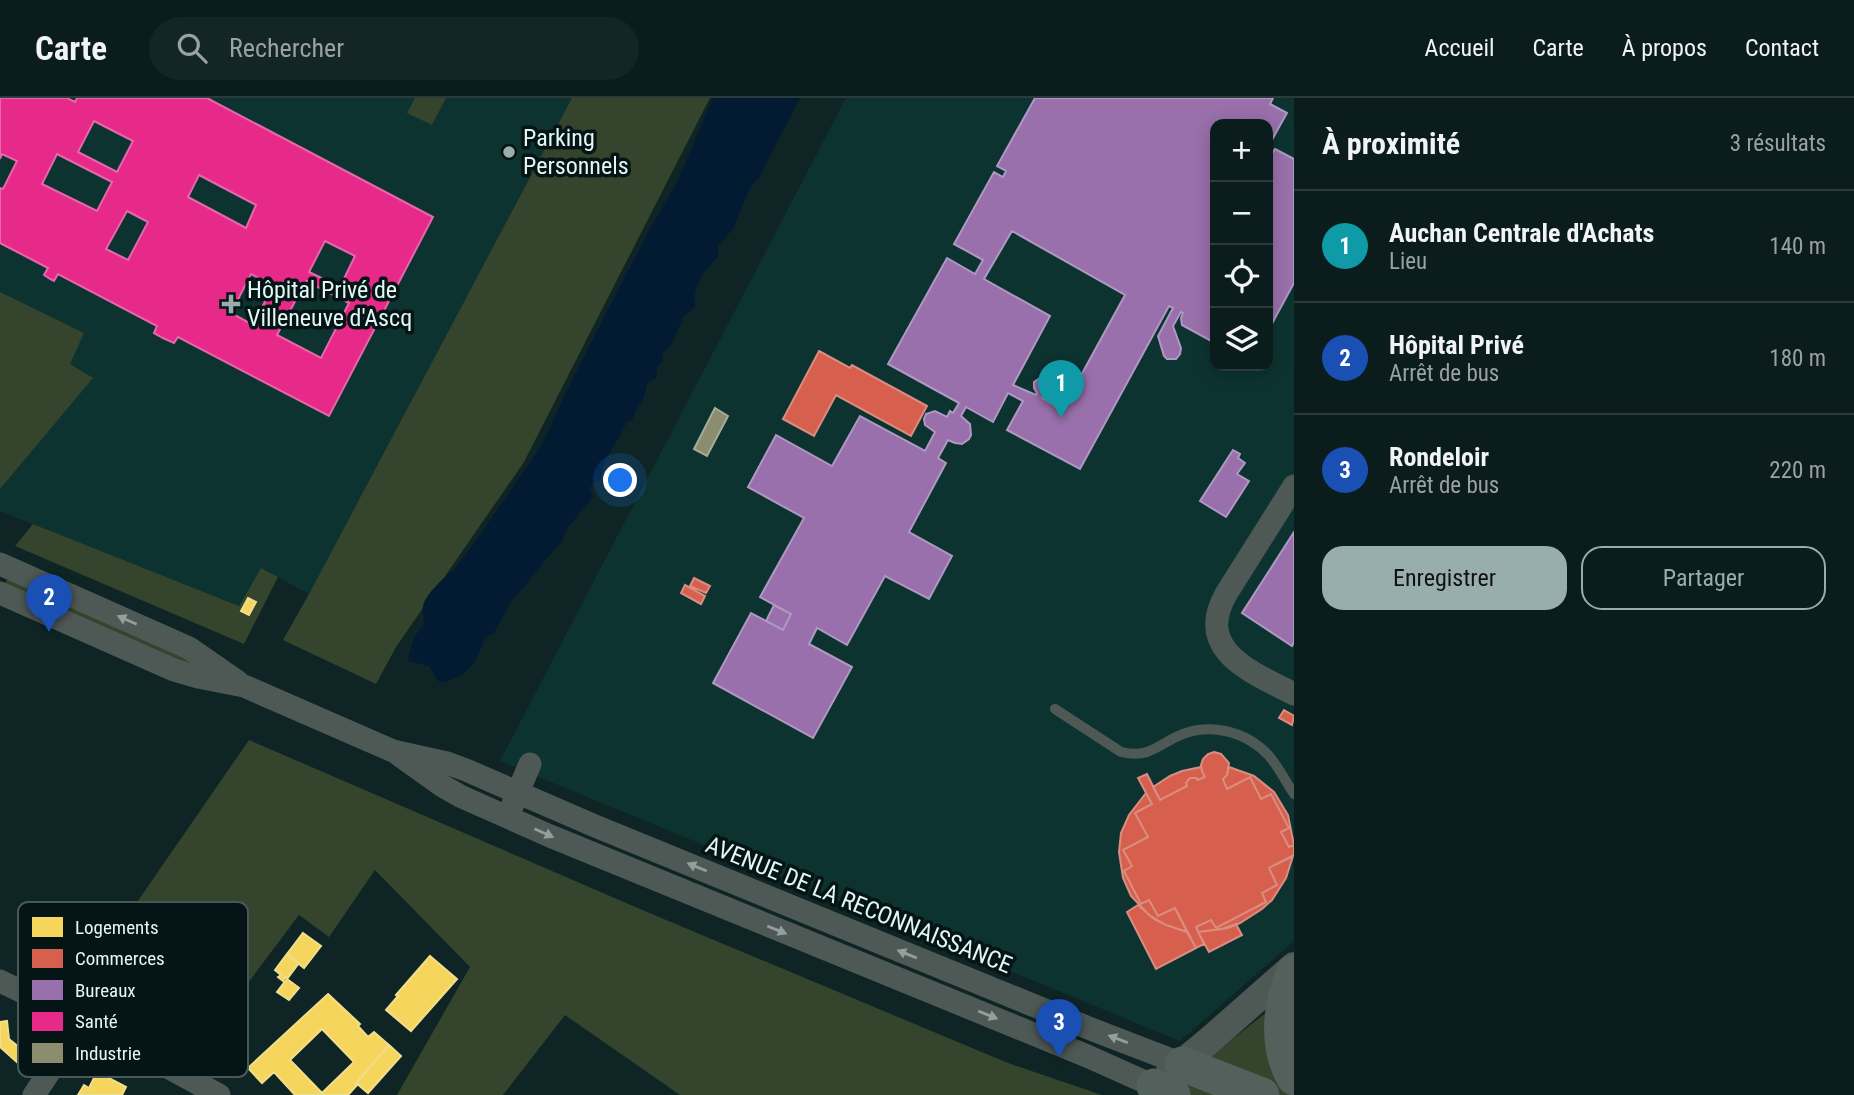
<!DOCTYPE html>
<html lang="fr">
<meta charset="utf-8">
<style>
:root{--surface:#0b1c1c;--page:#142525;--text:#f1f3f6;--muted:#9aa1a3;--line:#2b3a3b;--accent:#98aead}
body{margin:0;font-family:"Roboto Condensed",sans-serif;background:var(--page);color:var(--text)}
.controls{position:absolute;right:21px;top:21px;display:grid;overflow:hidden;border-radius:14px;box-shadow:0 4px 18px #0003}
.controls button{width:63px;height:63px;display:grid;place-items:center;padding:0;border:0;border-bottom:2px solid var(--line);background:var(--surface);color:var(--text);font:35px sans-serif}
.you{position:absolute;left:621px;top:383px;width:24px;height:24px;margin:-18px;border:5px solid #fff;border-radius:50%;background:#1a73e8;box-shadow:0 0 0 10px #1a73e833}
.badge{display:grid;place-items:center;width:46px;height:46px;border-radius:50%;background:var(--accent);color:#fff;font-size:23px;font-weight:700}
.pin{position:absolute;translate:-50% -58px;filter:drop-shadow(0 2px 4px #0008)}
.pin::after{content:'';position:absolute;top:37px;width:24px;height:21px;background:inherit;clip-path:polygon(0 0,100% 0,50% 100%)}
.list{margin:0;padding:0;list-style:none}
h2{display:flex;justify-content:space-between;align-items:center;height:91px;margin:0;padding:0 28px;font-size:30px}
h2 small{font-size:23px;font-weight:400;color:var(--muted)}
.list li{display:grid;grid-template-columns:46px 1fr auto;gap:21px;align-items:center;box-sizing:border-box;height:112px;padding:0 28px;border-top:2px solid var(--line)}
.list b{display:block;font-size:26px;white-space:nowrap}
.list p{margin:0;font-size:23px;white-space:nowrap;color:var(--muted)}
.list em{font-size:23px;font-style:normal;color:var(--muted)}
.actions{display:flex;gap:14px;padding:21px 28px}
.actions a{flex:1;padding:16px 0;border:2px solid var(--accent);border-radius:21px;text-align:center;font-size:24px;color:var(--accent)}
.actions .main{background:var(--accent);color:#111}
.icon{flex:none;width:38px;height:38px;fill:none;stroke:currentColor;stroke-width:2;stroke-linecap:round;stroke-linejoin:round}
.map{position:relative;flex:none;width:1294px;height:997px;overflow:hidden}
header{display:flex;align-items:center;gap:42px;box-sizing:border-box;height:98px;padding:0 35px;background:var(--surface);border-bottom:2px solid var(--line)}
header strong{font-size:33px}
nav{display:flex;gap:38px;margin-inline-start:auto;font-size:24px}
.search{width:490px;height:63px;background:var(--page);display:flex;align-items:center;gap:18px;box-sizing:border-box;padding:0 24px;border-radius:38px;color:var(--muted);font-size:26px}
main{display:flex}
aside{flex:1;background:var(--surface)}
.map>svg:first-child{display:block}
.built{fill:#0d3331;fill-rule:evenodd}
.green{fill:#34442d}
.water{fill:#031a33}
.homes{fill:#f6d55c;stroke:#f0df8a;stroke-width:2;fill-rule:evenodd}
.shops{fill:#d6604d;stroke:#da8d80;stroke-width:2}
.offices{fill:#9970ab;stroke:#af98c2;stroke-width:2;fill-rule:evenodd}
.health{fill:#e7298a;stroke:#e667aa;stroke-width:2;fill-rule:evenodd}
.industry{fill:#8c8c6e;stroke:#a6ac97;stroke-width:2}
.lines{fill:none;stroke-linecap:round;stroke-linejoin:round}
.service{stroke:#4e5955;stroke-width:10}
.minor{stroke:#4e5955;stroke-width:23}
.tertiary{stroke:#4e5955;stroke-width:28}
.primary{stroke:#53615c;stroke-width:35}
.oneway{fill:#91a09d}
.poi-dot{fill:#98aead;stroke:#051414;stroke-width:2.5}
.labels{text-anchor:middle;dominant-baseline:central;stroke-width:7;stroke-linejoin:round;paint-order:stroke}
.poi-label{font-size:24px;fill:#e2f7f6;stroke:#051414;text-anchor:start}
.street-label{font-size:24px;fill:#e2f7f6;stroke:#051414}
.key{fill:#051414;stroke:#475858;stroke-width:2}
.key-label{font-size:19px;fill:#e2f7f6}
</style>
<header>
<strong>Carte</strong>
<div class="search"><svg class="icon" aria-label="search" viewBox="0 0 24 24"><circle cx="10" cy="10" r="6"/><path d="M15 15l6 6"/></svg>Rechercher</div>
<nav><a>Accueil</a><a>Carte</a><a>À propos</a><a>Contact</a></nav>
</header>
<main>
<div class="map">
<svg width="1294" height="997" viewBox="0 0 1294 997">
<rect width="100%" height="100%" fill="#0f2525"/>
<!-- built -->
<path class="built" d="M0 0H572L309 496 261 470 239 508 0 413Z
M846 0H1294V843L1180 943 500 663ZM1215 26H1268V268H1215Z"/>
<!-- green -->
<path class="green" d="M415 0H446L432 27 407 15Z
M572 0H710L524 364 396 549 376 586 283 542 309 496Z
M0 194 84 235 70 266 93 280 0 391Z
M33 426 239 508 261 470 278 479 244 546 15 448Z
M9 476 176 550 200 573 3 491Z
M249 642 647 814 1008 965 1102 997H680L565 917 503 997H397L470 869 375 772 329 839 299 817 196 954 75 894Z
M1273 909 1294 997H1162Z"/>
<!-- water -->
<path class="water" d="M713 0H800L760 78 749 92 733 131 718 148V158C704 175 692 186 695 209L683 219 671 248 662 256 663 264 657 269 656 280 647 286 643 303 637 310 632 322 626 325C619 344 602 360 601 381L594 384 590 390 593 399 566 432 561 446 553 453 509 507 494 535 484 540C483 551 473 569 463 576 458 579 453 579 447 584H439L429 568 407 563 414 540 424 526C424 521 422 514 423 508 425 497 445 478 454 472L475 444 541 348 574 278 647 136 678 82Z"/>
<!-- homes -->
<path class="homes" d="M248 500 256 504 249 517 241 513Z
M303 835 321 848 304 870 287 856Z
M287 856 299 865 287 881 285 879 283 883 278 879 281 877 275 872Z
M430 858 457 881 411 933 386 912 398 898 396 897Z
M287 881 299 890 289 902 277 894Z
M328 896 360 926 358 928 368 939 374 934 389 947 356 985 358 986 348 997H295L274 974 262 985 248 970ZM322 931 354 964 322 995 290 962Z
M7 923 9 941 26 955 18 965 0 949V924Z
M389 947 401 958 368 995 356 985Z
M97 974 126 989 122 997H78L84 987 89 990Z"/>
<!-- shops -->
<path class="shops" d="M819 253 850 270 852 267 927 308 911 338 836 297 814 338 783 321Z
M694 480 710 488 706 495 690 488Z
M685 487 705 498 701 506 681 495Z
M1284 612 1294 618 1292 627 1279 620Z
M1214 654 1221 656 1229 665 1227 677 1223 681 1227 691 1250 679 1261 701 1271 696 1289 730 1281 734 1289 749 1294 747V757L1269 770 1277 787 1262 795 1266 804 1216 830 1211 822 1196 829 1204 846 1196 850 1175 810 1158 818 1149 802 1141 806 1124 773 1132 768 1123 752 1148 739 1135 715 1152 706 1138 680 1147 676 1160 702 1187 688 1186 685 1190 680H1196L1198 682 1205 679 1202 673 1201 667 1203 661 1208 656Z
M1201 669 1202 673 1205 679 1198 682 1196 680H1190L1186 685 1187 688 1160 702 1153 689 1170 678 1182 673Z
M1229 669 1254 678 1274 694 1288 717 1294 747 1289 749 1281 734 1289 730 1271 696 1261 701 1250 679 1227 691 1223 681 1227 677Z
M1146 695 1152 706 1135 715 1148 739 1123 752 1132 768 1124 773 1141 806 1149 802 1158 818 1175 810 1187 834 1166 827 1149 817 1131 798 1123 780 1119 754 1121 735 1129 717Z
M1293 758 1286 780 1272 802 1262 811 1240 825 1228 830 1198 834 1196 829 1211 822 1216 830 1266 804 1262 795 1277 787 1269 770Z
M1138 807 1154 821 1166 827 1187 834 1196 850 1156 871 1127 814Z
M1236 826 1242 837 1209 854 1198 834 1222 831Z"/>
<!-- offices -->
<path class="offices" d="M1035 0H1273L1270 6 1287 15 1268 49V26H1215V245L1182 227 1181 220 1183 215 1181 214 1173 228 1181 250 1180 256 1176 261H1167L1164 258 1158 238 1173 210 1169 208 1080 371 1007 332 1023 303 1008 295 993 324 966 309 961 318 970 326 971 337 969 341 962 346 955 345 948 342 938 360 946 365 909 434 952 458 929 501 885 478 847 547 817 530 809 546 852 569 813 640 713 585 751 515 783 532 791 516 760 499 804 420 748 389 776 337 832 368 860 318 925 353 935 334 925 327 924 321 926 316 935 313 947 319 950 313 953 315 959 305 888 266 947 160 975 176 983 162 954 146 994 74 1003 79 1006 73 997 68ZM1012 133 1125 197 1062 312 1042 300 1044 297 1050 292V287L1045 281 1040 280 1034 284V290L1037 295 1036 297 1013 287 1050 218 984 181Z
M1275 51 1294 61V185L1268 233V57L1270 59Z
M1233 352 1240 356 1238 360 1245 365 1237 376 1249 383 1226 419 1200 403Z
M1294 434V544L1292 548 1242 515Z
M774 507 791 516 783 532 766 523Z"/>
<!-- health -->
<path class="health" d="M0 0H67L75 4 77 0H207L433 119 329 318 178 239 174 245 163 240 154 235 157 228 58 176 54 183 50 181 44 177 48 170 0 145V90L3 91 17 63 2 56 0 61ZM94 23 133 43 117 74 78 54ZM57 56 112 84 97 113 42 86ZM199 77 256 107 246 130 188 99ZM127 113 148 124 128 162 106 151ZM325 143 355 158 340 189 309 174ZM251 176 273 188 253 227 231 215ZM306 183 349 205 321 260 277 237Z"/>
<!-- industry -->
<path class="industry" d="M715 310 728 318 707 358 694 351Z"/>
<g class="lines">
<!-- service -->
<path class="service" d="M1055 611 1121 654C1147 660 1154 650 1176 639 1208 623 1247 633 1270 659 1279 670 1286 684 1294 696"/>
<!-- minor -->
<path class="minor" d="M1294 388 1226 496C1194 553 1252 574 1294 596
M0 466 189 550 238 584
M0 495 174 572 198 579 244 588 393 653 447 665 466 672 595 728 1096 933 1182 966
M399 657 441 687 460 698 550 738 1087 958 1154 988
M513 706 530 666
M0 883 83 923 219 997
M34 997 83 923"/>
<!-- tertiary -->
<path class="tertiary" d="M1169 976 1211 941 1294 868"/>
<!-- primary -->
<path class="primary" d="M1294 874C1280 908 1275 947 1294 980
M1182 966 1262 997
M1154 988 1173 997"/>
</g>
<!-- one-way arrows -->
<defs><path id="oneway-solid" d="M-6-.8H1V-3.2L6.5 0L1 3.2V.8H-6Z" transform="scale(1.75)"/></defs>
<g class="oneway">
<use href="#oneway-solid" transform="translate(127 522) rotate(-156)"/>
<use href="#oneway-solid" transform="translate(544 735) rotate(24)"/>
<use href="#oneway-solid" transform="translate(697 769) rotate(-158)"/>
<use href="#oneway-solid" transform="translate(777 832) rotate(22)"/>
<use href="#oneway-solid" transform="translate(907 856) rotate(-158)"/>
<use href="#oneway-solid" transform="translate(988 917) rotate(22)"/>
<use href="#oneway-solid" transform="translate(1118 941) rotate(-159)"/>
</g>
<!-- markers -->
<g class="poi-dot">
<circle cx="509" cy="54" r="7"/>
<path d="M227.5 195.5h7v7h7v7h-7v7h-7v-7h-7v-7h7z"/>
</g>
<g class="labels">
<!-- poi labels -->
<g class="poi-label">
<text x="523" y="40">Parking<tspan x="523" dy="28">Personnels</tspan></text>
<text x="247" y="192">Hôpital Privé de<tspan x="247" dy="28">Villeneuve d'Ascq</tspan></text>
</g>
<!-- street labels -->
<g class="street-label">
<text transform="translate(859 807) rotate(22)">AVENUE DE LA RECONNAISSANCE</text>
</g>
</g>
<!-- legend -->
<rect x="18" y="804" width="230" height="175" rx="10" class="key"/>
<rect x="32" y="819" width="31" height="20" fill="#f6d55c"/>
<rect x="32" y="851" width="31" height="19" fill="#d6604d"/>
<rect x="32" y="882" width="31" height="20" fill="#9970ab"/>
<rect x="32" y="914" width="31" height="19" fill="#e7298a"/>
<rect x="32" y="945" width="31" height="20" fill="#8c8c6e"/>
<g class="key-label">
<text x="75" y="836">Logements</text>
<text x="75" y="867">Commerces</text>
<text x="75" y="899">Bureaux</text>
<text x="75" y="930">Santé</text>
<text x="75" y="962">Industrie</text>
</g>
</svg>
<div class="controls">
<button>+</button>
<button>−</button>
<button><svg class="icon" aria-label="locate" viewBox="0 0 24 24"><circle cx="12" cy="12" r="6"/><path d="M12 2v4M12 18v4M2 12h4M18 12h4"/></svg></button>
<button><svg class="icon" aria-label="layers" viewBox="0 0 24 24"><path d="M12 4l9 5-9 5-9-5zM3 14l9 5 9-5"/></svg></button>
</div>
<div class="you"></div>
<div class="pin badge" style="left:1061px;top:320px;background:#0f9aa8">1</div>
<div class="pin badge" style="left:49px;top:534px;background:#1a4fb4">2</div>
<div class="pin badge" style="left:1059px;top:959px;background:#1a4fb4">3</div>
</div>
<aside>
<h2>À proximité<small>3 résultats</small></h2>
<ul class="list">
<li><span class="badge" style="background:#0f9aa8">1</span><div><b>Auchan Centrale d'Achats</b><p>Lieu</p></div><em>140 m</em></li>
<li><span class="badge" style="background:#1a4fb4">2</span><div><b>Hôpital Privé</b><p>Arrêt de bus</p></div><em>180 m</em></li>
<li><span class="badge" style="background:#1a4fb4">3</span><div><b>Rondeloir</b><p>Arrêt de bus</p></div><em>220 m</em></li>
</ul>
<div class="actions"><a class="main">Enregistrer</a><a>Partager</a></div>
</aside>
</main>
